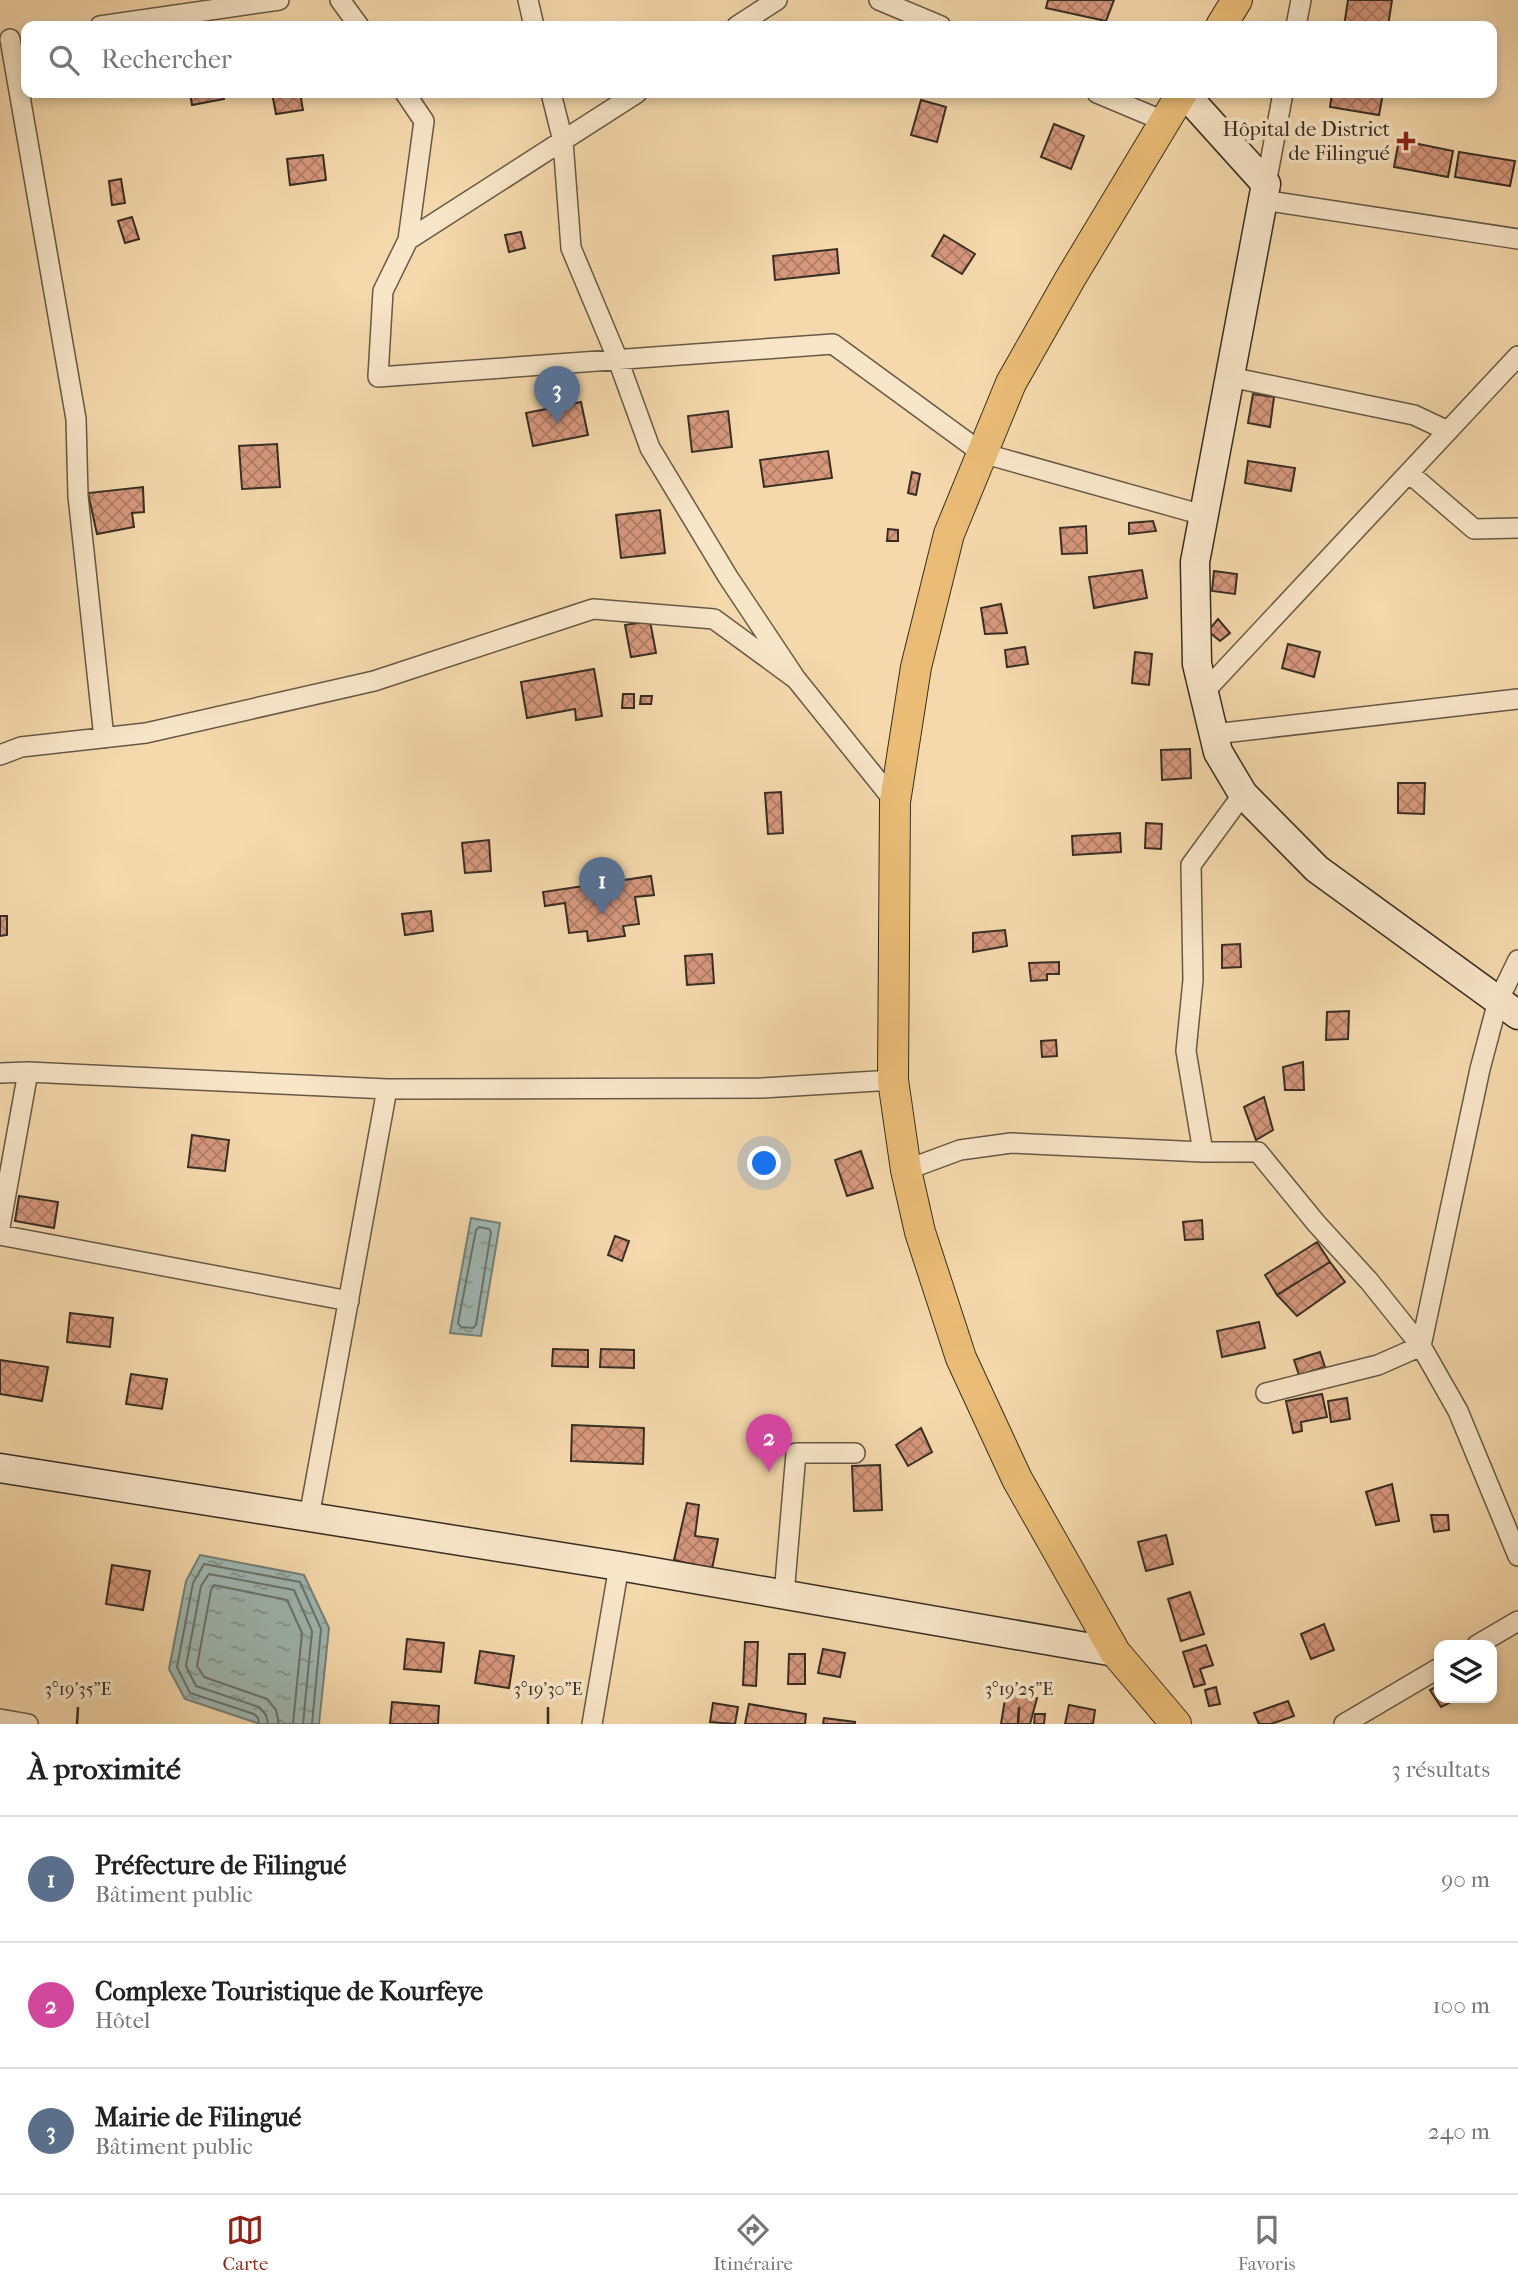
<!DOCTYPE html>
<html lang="fr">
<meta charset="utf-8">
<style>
:root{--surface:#fff;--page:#f6f6f6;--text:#222;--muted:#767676;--line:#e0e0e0;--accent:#8f2418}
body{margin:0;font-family:"IM FELL French Canon",serif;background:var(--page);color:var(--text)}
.controls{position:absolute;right:21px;bottom:21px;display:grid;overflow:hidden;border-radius:14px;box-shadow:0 4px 10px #0003}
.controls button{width:63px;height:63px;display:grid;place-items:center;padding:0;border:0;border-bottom:2px solid var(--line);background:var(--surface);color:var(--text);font:35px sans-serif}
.you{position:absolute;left:765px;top:1164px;width:24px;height:24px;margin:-18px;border:5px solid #fff;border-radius:50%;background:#1a73e8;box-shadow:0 0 0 10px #1a73e833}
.badge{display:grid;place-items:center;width:46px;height:46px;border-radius:50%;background:var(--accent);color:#fff;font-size:23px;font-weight:700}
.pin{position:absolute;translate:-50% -58px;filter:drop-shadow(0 2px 4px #0008)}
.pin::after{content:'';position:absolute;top:37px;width:24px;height:21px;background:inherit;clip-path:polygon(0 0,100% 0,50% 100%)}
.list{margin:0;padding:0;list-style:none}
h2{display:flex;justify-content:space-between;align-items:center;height:91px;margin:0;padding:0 28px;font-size:30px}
h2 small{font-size:23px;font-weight:400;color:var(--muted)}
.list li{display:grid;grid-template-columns:46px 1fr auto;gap:21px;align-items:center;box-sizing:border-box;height:126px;padding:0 28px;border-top:2px solid var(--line)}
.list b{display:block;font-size:26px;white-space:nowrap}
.list p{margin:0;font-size:23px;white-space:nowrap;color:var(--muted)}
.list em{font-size:23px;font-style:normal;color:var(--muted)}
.icon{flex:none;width:38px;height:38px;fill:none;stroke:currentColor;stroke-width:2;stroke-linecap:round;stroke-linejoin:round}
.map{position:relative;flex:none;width:1518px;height:1724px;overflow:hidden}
.search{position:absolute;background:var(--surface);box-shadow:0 4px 10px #0003;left:21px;right:21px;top:21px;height:77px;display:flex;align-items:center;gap:18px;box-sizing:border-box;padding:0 24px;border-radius:14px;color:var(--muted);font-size:26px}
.sheet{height:469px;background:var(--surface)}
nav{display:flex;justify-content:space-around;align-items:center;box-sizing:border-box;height:98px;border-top:2px solid var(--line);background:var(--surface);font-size:19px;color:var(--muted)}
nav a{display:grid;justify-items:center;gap:4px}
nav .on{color:var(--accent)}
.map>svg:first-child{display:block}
.water{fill:url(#water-ripples);stroke:#75817a;stroke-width:2}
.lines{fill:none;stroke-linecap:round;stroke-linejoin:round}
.shore{stroke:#6b736c;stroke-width:2}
.building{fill:url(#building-cross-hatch);stroke:#372e24;stroke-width:2}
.street-casing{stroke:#665946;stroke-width:22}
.secondary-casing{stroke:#372e24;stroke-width:31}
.primary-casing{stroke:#372e24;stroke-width:32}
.street{stroke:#f8e6c9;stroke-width:19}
.secondary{stroke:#f8e6c9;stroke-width:28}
.primary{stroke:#eabc76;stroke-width:30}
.ticks{fill:none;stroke:#372e24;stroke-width:2.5}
.poi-dot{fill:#8f2418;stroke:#f8e6c9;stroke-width:2.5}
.labels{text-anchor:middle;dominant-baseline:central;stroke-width:7;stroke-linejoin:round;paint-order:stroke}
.poi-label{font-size:21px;fill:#372e24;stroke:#f8e6c9;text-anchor:end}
.ticks-label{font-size:18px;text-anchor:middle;fill:#372e24;stroke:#f8e6c9;stroke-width:7;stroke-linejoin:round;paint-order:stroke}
</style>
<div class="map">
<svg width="1518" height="1724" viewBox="0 0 1518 1724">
<defs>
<pattern id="water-ripples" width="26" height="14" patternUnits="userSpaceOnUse" patternTransform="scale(1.75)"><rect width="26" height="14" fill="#9fb8b3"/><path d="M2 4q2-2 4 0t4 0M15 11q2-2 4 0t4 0" fill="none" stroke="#829691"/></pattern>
<pattern id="building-cross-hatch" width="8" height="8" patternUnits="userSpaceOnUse" patternTransform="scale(1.75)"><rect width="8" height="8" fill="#d7987d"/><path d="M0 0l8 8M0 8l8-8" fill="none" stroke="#af7c66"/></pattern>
</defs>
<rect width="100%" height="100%" fill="#f5d9ac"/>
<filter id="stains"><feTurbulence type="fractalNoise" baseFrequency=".00286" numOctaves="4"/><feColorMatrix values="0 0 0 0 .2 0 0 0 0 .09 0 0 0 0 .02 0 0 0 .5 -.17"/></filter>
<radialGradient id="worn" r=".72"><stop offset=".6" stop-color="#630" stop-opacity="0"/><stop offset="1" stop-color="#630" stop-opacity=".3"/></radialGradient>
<!-- water -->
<path class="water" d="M471 1218 500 1223 481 1336 450 1333Z
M200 1555 304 1575 329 1628 319 1724H260L185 1699 169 1669 186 1581Z"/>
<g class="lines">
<!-- shore -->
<path class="shore" d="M479 1227 489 1229 491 1232 476 1325 473 1328 461 1327 458 1323 476 1230Z
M259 1724 258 1718 254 1714 190 1693 177 1667 193 1583 204 1564 300 1582 321 1629 312 1724
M268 1724 266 1715 259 1707 196 1686 186 1666 201 1586 209 1574 294 1590 312 1631 303 1724
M279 1724 276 1710 267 1699 204 1677 197 1666 211 1590 214 1585 287 1600 302 1633 293 1724"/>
</g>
<!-- building -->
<path class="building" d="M1048 0H1114L1106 21 1046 8Z
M1348 0H1392L1388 26H1344Z
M190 93H223L224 99 192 105Z
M272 93H300L303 110 276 114Z
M1332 93H1383L1379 115 1330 107Z
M921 100 946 107 937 142 911 135Z
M1054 124 1084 136 1071 169 1041 157Z
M1399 140 1453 151 1448 177 1394 167Z
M1459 152 1515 161 1510 186 1455 177Z
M323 155 326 180 290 185 287 159Z
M121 179 125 203 112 205 109 181Z
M132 217 139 239 125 243 118 221Z
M521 232 525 248 509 252 505 235Z
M944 235 975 254 962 274 932 256Z
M837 249 839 273 775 280 773 256Z
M1253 394 1274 397 1270 427 1248 423Z
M581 402 588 435 533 446 526 413Z
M728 411 732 447 692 452 688 416Z
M277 444 280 487 242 489 239 446Z
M828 451 832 478 764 487 760 460Z
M1248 461 1295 468 1291 491 1245 483Z
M912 472 920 474 916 495 908 493Z
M143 487 144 512 132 513 134 527 97 534 88 493Z
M660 510 665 553 621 558 616 515Z
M1153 521 1156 531 1129 534V523Z
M1086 526 1087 553 1062 554 1060 528Z
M888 529 898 530V541H887Z
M1142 570 1147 598 1094 608 1089 577Z
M1214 571 1237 574 1235 594 1212 591Z
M1001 604 1007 633 985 634 981 608Z
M1218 619 1230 633 1220 641 1208 631Z
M650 621 656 653 631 657 625 625Z
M1288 644 1320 652 1314 677 1282 668Z
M1025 647 1028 664 1007 667 1005 650Z
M1135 652 1152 654 1149 685 1132 683Z
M594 669 602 716 576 720 575 709 527 718 521 682Z
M623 694H634V708H622Z
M641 696H652L651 704H640Z
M1190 749 1191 778 1162 780 1161 750Z
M1398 783H1425L1424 814 1398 813Z
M781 792 783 833 768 834 765 793Z
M1146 823 1162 824 1161 849 1145 848Z
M1120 833 1121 852 1073 855 1072 836Z
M489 840 491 871 465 873 462 843Z
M651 876 654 895 635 897 639 924 623 926 625 936 588 941 587 931 569 933 565 903 545 906 543 892Z
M431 911 433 931 405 935 402 914Z
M0 916H7V935L0 936Z
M1005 930 1007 946 973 952V933Z
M1240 944 1241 967 1222 968V945Z
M712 954 714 983 687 985 685 956Z
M1059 962V974H1047V980L1031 981 1029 963Z
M1349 1011 1348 1039 1326 1040 1327 1012Z
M1056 1040 1057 1056 1042 1057 1041 1041Z
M1303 1062 1304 1090H1285L1283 1067Z
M1264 1097 1273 1130 1256 1140 1244 1107Z
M192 1135 229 1140 225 1171 188 1167Z
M861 1151 873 1188 847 1196 835 1160Z
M19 1196 58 1202 54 1228 15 1221Z
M1202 1220 1203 1239 1185 1240 1183 1222Z
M615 1236 629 1241 622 1261 608 1255Z
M1317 1242 1330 1262 1277 1295 1265 1275Z
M1330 1262 1345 1282 1297 1316 1277 1295Z
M70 1313 113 1318 110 1347 67 1342Z
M1259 1322 1265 1348 1222 1357 1217 1331Z
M553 1349 588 1350V1367L552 1366Z
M601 1349 634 1350V1368L600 1367Z
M1320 1352 1325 1367 1299 1375 1294 1360Z
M0 1360 48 1367 42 1401 0 1394Z
M131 1374 167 1379 162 1409 126 1404Z
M1322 1394 1327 1417 1301 1422 1302 1431 1293 1433 1286 1401Z
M1347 1398 1350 1419 1331 1422 1328 1401Z
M572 1425 644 1428 643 1464 571 1461Z
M921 1428 932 1452 908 1466 896 1445Z
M880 1465 882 1510 854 1511 852 1466Z
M1392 1484 1399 1521 1376 1525 1366 1492Z
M687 1503 699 1505 695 1536 718 1539 712 1569 674 1560Z
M1431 1515H1448L1449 1530 1434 1532Z
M1166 1535 1173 1564 1146 1571 1138 1542Z
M112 1565 150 1571 143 1610 106 1604Z
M1190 1592 1204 1634 1181 1641 1168 1599Z
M1324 1624 1334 1650 1311 1659 1301 1634Z
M407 1639 444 1643 441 1672 404 1669Z
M745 1642H758L756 1686 743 1685Z
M1206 1645 1213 1665 1200 1669 1205 1684 1194 1687 1183 1652Z
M823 1649 845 1653 840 1677 818 1673Z
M480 1651 514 1656 509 1688 475 1683Z
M789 1654H805V1684H788Z
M1439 1685V1698H1459L1441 1707 1430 1690Z
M1216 1687 1220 1704 1209 1706 1205 1690Z
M1006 1693 1037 1698 1030 1724H1001Z
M1288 1701 1294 1716 1271 1724H1259L1254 1713Z
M392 1702 439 1706 438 1724H390Z
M713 1703 738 1707 735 1724 710 1722Z
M749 1704 806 1714 805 1724H745Z
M1069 1705 1095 1710 1093 1724H1065Z
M1035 1714H1045L1044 1724H1034Z
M824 1718 855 1722V1724H823Z"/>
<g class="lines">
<!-- street casing -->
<g class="street-casing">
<path id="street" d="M340 0 359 26
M528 0 534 26
M879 0 941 26
M100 26 279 0
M737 26 777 0
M1296 26 1301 0
M10 39 76 419 78 496 104 738
M405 93 424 121 408 240
M551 93 563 141 571 248 618 360 650 448 728 577 796 679 895 802
M637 93 408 240 383 291 378 377 833 344 982 453 1203 515
M1097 93 1166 122
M1266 184 1283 93
M1263 200 1518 239
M1230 377 1414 415 1448 431
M1409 473 1474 529 1518 528
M1204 692 1518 356
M1214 734 1518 699
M0 755 21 747 146 733 374 681 593 609 714 619 796 679
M1243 794 1191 865 1193 980 1186 1051 1203 1152H1258L1316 1223 1369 1281 1421 1346 1458 1411 1518 1556
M0 1073 28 1072 387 1089 762 1088 893 1080
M906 1170 960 1150 1011 1143 1203 1152
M0 1227 28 1072
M0 1235 349 1301
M1266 1393 1378 1365 1421 1346 1480 1069 1498 1001 1518 960
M309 1517 387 1089
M784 1595 796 1453H855
M1477 1645 1518 1621
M0 1719 28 1724
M592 1724 619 1566
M1344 1724 1439 1668"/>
</g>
<!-- secondary casing -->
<g class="secondary-casing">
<path id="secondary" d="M1184 93 1266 184 1195 562 1197 664 1218 752 1243 794 1317 869 1518 1015
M0 1468 619 1566 1115 1652"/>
</g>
<!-- primary casing -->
<g class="primary-casing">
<path id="primary" d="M1221 26 1237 0
M1176 1724 1115 1652 1017 1479 961 1358 920 1232 906 1170 893 1080 895 802 916 667 949 534 1011 383 1070 279 1182 93"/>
</g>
<!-- street -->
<use href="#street" class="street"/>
<!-- secondary -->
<use href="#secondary" class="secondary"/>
<!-- primary -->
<use href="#primary" class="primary"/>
</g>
<!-- ticks -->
<path class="ticks" d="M77 1724 78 1707M548 1724V1707M1018 1724 1019 1707"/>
<!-- markers -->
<path class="poi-dot" d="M1402.5 130.5h7v7h7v7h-7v7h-7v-7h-7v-7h7z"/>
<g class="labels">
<!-- poi labels -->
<g class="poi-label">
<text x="1390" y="129">Hôpital de District<tspan x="1390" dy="24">de Filingué</tspan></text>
</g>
</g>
<g class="ticks-label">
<text x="78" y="1695">3°19'35"E</text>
<text x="548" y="1695">3°19'30"E</text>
<text x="1019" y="1695">3°19'25"E</text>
</g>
<rect width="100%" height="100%" filter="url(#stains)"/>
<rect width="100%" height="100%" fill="url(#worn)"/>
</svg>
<div class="controls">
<button><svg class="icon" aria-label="layers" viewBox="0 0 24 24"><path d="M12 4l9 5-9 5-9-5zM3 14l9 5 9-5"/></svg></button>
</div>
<div class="you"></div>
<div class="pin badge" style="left:602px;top:915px;background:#5c6f8a">1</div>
<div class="pin badge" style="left:769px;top:1472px;background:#d1479c">2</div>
<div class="pin badge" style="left:557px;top:424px;background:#5c6f8a">3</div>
<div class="search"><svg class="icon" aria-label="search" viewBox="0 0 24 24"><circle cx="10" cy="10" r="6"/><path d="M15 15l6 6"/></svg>Rechercher</div>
</div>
<section class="sheet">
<h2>À proximité<small>3 résultats</small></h2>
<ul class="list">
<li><span class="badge" style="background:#5c6f8a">1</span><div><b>Préfecture de Filingué</b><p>Bâtiment public</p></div><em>90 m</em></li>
<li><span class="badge" style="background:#d1479c">2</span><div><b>Complexe Touristique de Kourfeye</b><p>Hôtel</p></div><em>100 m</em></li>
<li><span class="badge" style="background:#5c6f8a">3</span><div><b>Mairie de Filingué</b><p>Bâtiment public</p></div><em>240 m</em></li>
</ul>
</section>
<nav>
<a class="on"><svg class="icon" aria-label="map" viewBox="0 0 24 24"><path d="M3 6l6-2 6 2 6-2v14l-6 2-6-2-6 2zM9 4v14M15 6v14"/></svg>Carte</a>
<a><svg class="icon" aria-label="directions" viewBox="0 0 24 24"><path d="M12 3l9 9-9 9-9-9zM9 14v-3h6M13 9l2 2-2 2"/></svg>Itinéraire</a>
<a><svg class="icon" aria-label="saved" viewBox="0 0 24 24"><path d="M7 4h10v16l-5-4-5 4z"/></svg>Favoris</a>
</nav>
